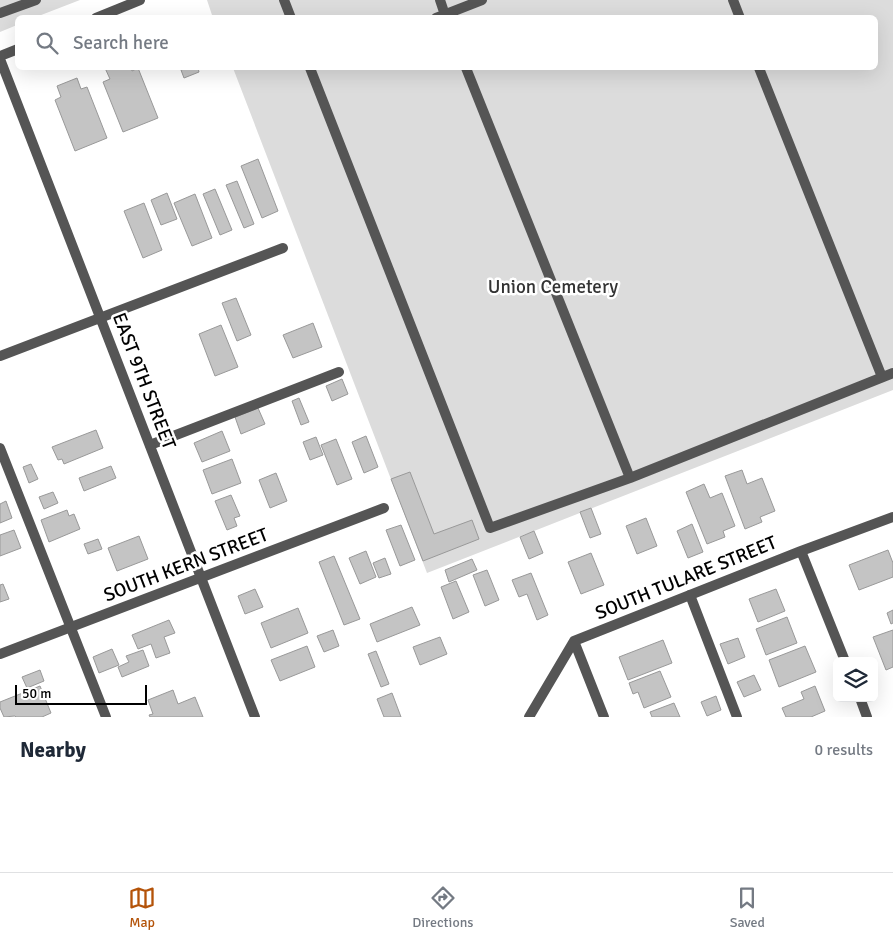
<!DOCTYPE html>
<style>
:root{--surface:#fff;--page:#f6f6f7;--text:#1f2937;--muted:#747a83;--line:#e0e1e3;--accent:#b45309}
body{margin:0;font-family:Signika,sans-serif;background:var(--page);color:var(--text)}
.controls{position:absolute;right:15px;bottom:15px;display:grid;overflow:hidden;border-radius:8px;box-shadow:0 5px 20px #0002}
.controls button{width:45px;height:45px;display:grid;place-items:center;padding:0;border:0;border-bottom:1px solid var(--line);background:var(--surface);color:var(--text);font:25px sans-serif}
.scale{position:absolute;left:15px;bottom:12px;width:132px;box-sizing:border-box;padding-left:5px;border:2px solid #000;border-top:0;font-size:14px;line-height:18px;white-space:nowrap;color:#000;-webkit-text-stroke:4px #fff;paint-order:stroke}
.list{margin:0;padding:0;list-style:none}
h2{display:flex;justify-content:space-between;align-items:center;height:65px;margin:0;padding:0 20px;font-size:21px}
h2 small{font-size:16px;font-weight:400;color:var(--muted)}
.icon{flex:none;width:28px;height:28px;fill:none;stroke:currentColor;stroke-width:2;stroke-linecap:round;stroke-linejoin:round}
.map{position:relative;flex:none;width:893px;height:717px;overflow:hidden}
.search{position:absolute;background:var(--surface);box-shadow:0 5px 20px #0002;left:15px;right:15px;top:15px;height:55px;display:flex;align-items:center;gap:12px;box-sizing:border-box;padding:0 18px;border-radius:8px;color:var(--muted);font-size:19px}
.sheet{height:155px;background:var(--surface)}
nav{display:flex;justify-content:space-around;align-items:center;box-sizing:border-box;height:70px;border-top:1px solid var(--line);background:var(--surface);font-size:14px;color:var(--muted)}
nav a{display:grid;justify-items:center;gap:2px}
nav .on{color:var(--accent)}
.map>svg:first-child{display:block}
.green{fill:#dcdcdc}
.building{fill:#c4c4c4;stroke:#999}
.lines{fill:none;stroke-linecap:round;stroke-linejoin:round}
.lane{stroke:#555;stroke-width:10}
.street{stroke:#555;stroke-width:10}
.labels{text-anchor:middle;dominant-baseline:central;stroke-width:5;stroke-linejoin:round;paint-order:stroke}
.park-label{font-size:19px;fill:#333;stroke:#fff}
.street-label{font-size:19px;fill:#000;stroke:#fff}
</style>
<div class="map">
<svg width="893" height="717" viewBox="0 0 893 717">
<rect width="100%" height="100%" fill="#fff"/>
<!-- green -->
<path class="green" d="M0 0H80L36 17 18 18 17 25 0 32Z
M207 0H893V390L427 573 233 68H876V18H213Z"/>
<!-- building -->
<path class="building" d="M105 68H131L132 71 138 68 158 118 123 132 103 82 110 79Z
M188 68H198L199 72 184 78 181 70Z
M77 78 81 89 87 87 107 138 75 151 55 100 61 97 57 86Z
M258 159 278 211 262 218 241 166Z
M237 181 254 224 244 228 226 185Z
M215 189 232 230 220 235 203 194Z
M167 193 177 219 161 225 151 200Z
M195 194 212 238 192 246 174 203Z
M144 203 162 250 143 258 124 211Z
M236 298 251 335 237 341 222 303Z
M313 323 322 347 293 358 283 335Z
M221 325 238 367 215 376 199 334Z
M342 379 348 394 332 401 326 386Z
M299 398 309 422 301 425 292 401Z
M258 408 265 424 241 434 235 417Z
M96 430 103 448 64 464 62 459 58 460 52 447Z
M222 431 230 451 202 462 194 443Z
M366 436 378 467 364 473 352 442Z
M316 437 323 455 310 460 303 442Z
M336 439 352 479 337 485 321 445Z
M232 459 241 483 212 494 203 470Z
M31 464 38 479 29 483 23 467Z
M111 466 116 478 84 491 79 478Z
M742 470 747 484 762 478 775 511 760 517 762 522 745 529 725 476Z
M410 472 434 534 472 520 479 539 423 561 391 479Z
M276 473 287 501 270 508 259 480Z
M704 484 710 498 722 493 735 526 723 531 725 537 707 544 686 492Z
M53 492 58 503 44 509 39 497Z
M231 495 240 516 234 518 237 526 227 530 215 501Z
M6 501 12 518 0 523V504Z
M591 508 601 534 590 538 580 512Z
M67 510 69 516 74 514 80 529 49 542 41 520Z
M646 518 657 546 637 554 626 526Z
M692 524 703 552 688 558 677 531Z
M401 525 415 560 400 566 386 530Z
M14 530 21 548 0 556V535Z
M534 531 543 553 529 559 520 537Z
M139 536 148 559 117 571 108 548Z
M98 539 102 549 88 554 84 544Z
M888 550 893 563V577L859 590 849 565Z
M366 551 376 577 360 584 349 558Z
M591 553 604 585 581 594 568 562Z
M334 556 360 619 344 625 319 562Z
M385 558 391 574 379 578 373 563Z
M472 559 477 570 449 582 445 570Z
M487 570 499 600 485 606 473 575Z
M531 573 548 615 537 620 527 594 519 597 512 580Z
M456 581 469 612 453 619 441 587Z
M3 584 9 599 0 602V585Z
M255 589 263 607 245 614 238 596Z
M776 589 785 611 758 622 749 599Z
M412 607 420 625 377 642 370 624Z
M298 608 308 633 271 648 261 623Z
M893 610V623L891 624 887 613Z
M787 617 797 643 766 655 756 629Z
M169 620 175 633 164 637 170 653 156 658 151 644 138 649 132 635Z
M333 630 339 646 324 652 317 636Z
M893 630V667L886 670 873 637Z
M440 637 447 654 420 665 413 647Z
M738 638 745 657 728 664 720 644Z
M663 640 672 663 628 680 619 657Z
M307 646 315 667 280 681 271 660Z
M805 646 816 672 779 687 769 660Z
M112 649 119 665 99 673 93 657Z
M143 650 149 666 122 677 118 667 129 662 126 656Z
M376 651 389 684 381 687 368 654Z
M40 670 44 681 27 688 22 677Z
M660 671 671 697 644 708 638 692 633 694 629 683Z
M754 675 761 690 744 697 737 682Z
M40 686 51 713 42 717H16L15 716 4 717 0 708V702Z
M815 686 825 711 811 717H786L782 708 804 699 801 692Z
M173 690 178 704 195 697 203 717H150L149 715 153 714 148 700Z
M392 693 401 717H384L377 699Z
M716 696 721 710 707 716 701 702Z
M674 703 680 717H652L650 712Z"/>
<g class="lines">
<!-- lane -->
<path class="lane" d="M284 0 291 18
M440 0 446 18
M733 0 740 18
M0 13 36 0
M436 18 482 0
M310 68 490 528 630 478 893 373
M466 68 630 478
M759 68 882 377
M150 445 339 372
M0 448 106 717
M690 595 737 717"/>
<!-- street -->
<path class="street" d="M96 18 140 0
M0 56 18 49
M0 59 255 717
M0 356 283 248
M801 551 845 661
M574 641 604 717
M0 654 384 508
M860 698 867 717
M529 717 574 641 801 551 893 517"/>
</g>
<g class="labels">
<!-- park labels -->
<g class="park-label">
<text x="553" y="287">Union Cemetery</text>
</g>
<!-- street labels -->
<g class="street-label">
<text transform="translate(144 381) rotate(69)">EAST 9TH STREET</text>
<text transform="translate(186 565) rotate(-21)">SOUTH KERN STREET</text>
<text transform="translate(686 578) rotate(-22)">SOUTH TULARE STREET</text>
</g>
</g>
</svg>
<div class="controls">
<button><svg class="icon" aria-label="layers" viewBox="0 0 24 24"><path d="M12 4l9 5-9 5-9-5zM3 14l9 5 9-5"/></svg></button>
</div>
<div class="scale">50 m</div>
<div class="search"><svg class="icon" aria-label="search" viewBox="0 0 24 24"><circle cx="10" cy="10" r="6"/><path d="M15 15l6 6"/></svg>Search here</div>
</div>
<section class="sheet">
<h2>Nearby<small>0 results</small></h2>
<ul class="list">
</ul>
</section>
<nav>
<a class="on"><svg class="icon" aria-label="map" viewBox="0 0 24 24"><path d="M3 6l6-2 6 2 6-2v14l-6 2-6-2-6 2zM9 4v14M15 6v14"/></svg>Map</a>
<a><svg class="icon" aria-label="directions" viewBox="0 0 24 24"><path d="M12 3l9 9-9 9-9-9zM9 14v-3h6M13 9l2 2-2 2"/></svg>Directions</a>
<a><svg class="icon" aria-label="saved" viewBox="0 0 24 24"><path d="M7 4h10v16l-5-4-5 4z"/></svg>Saved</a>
</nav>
